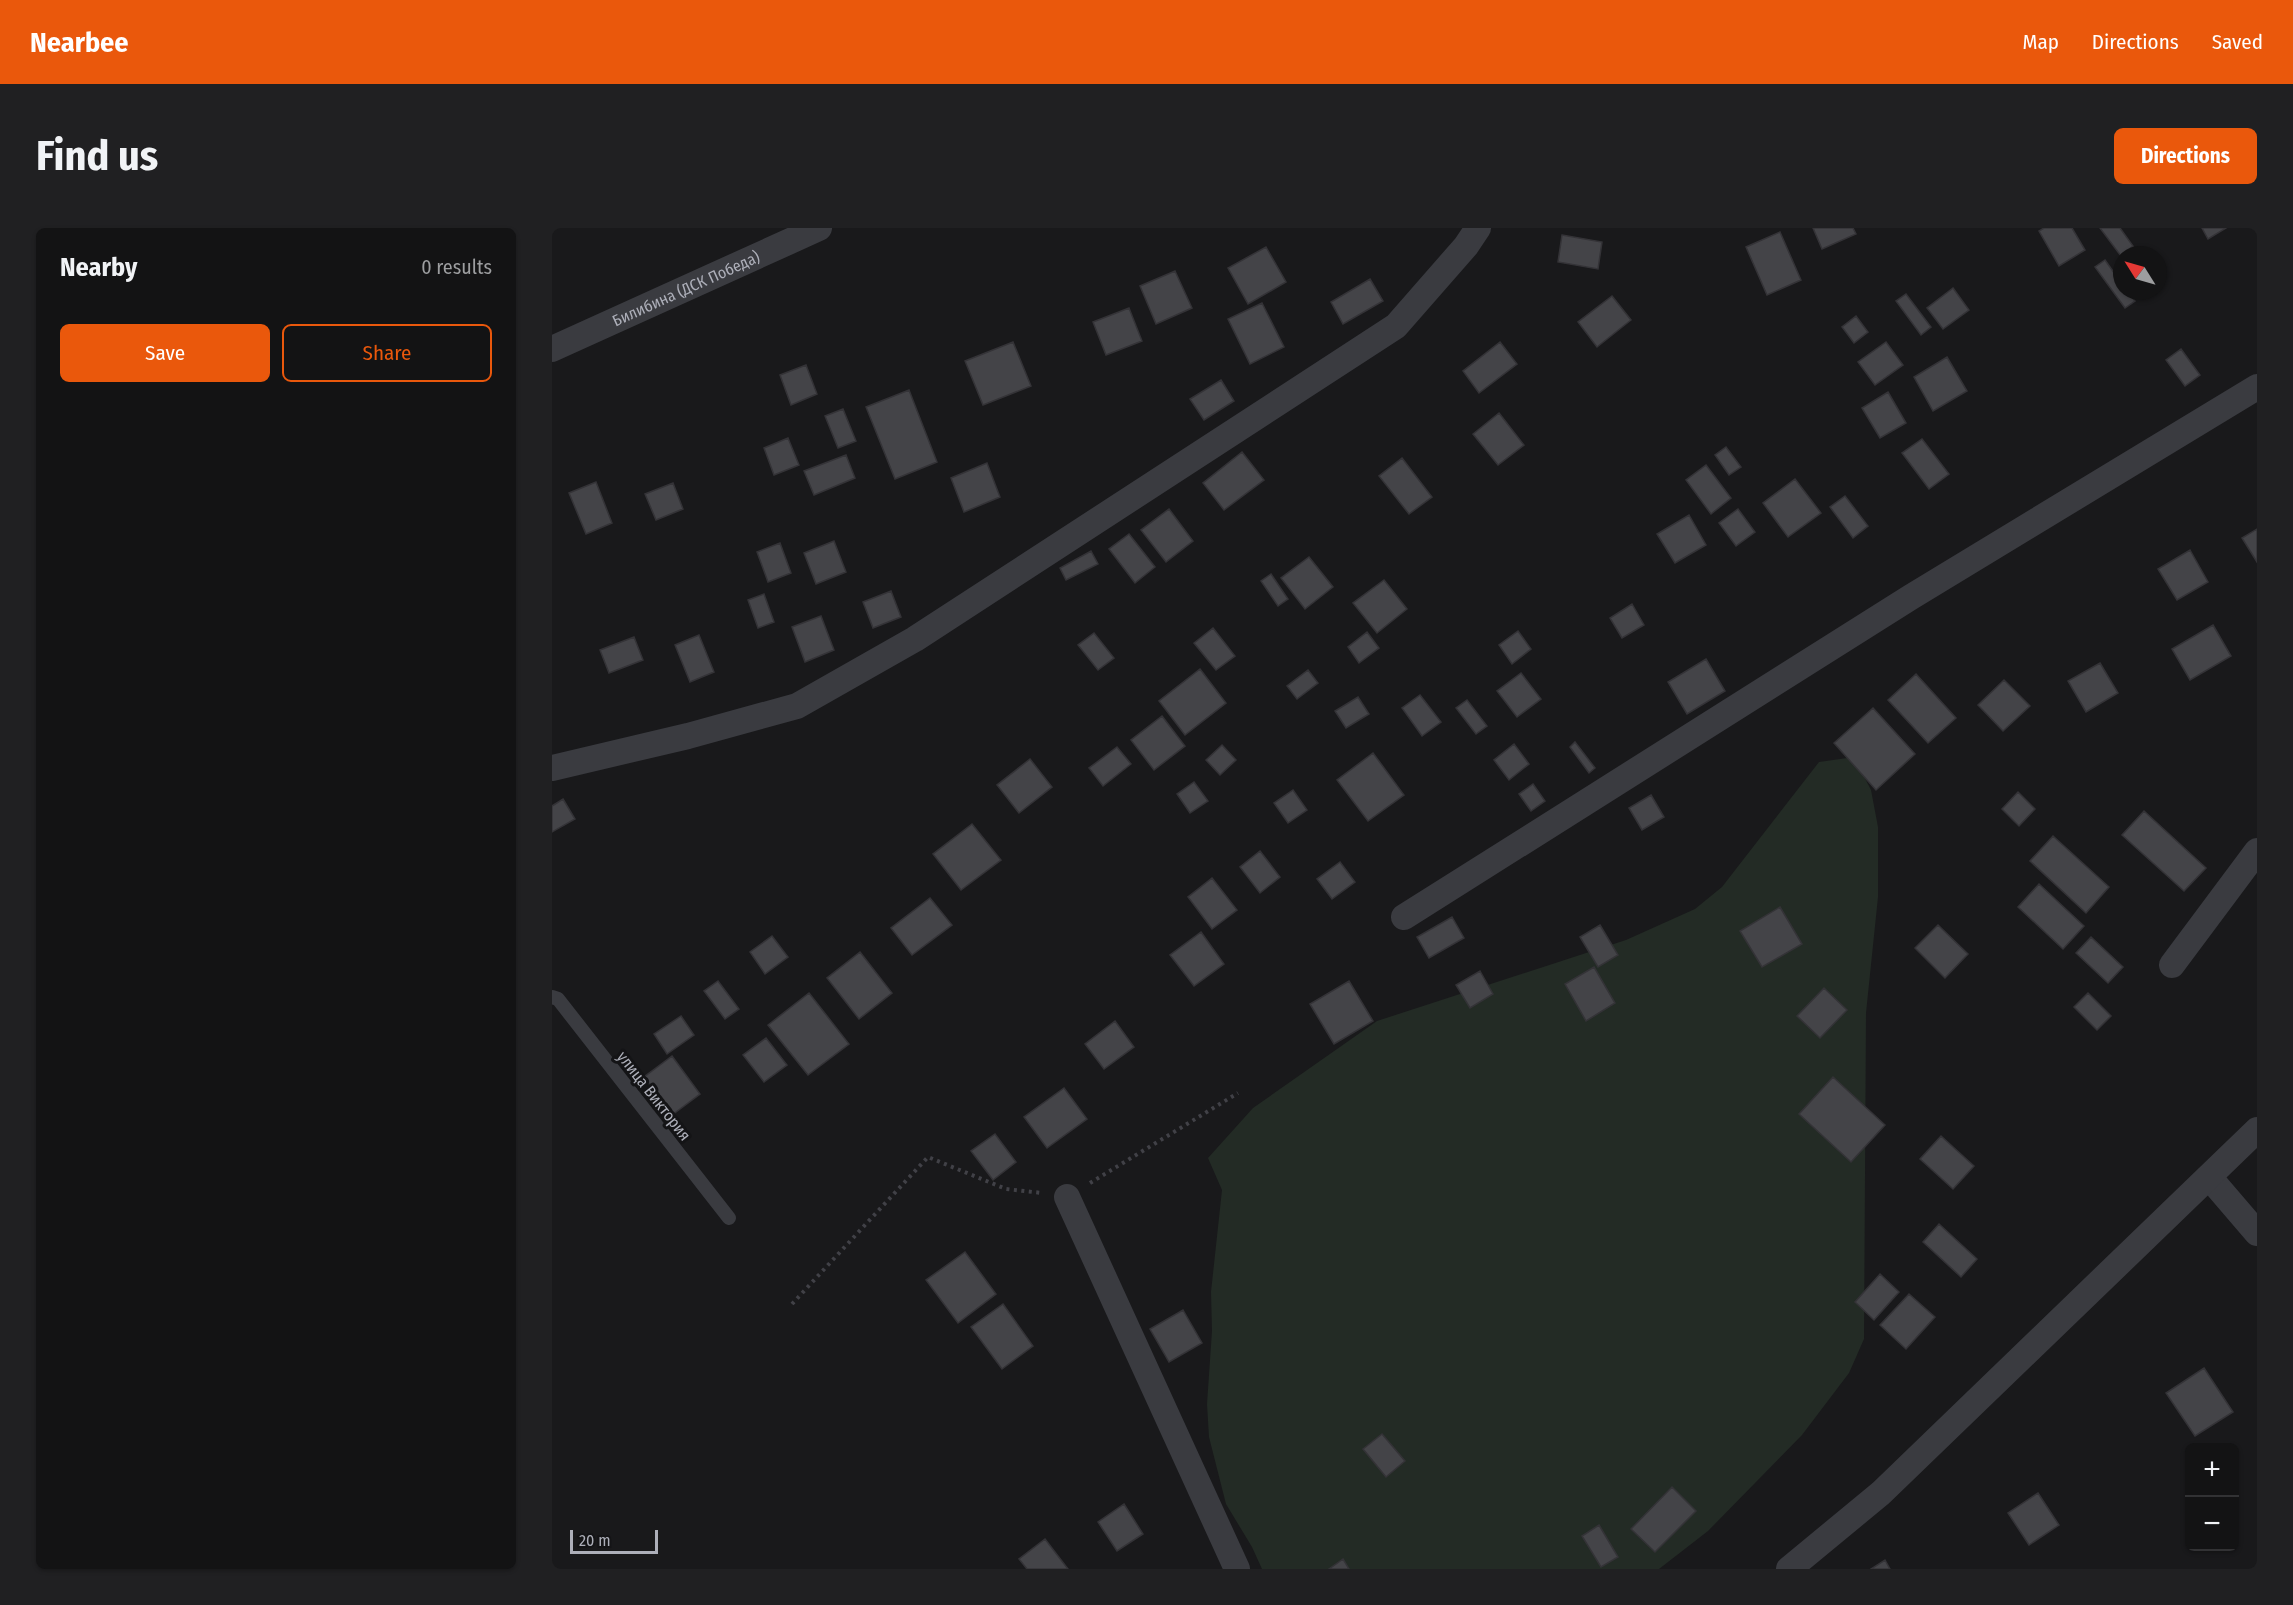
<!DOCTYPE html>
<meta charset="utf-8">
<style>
:root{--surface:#131314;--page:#202022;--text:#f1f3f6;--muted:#9d9ea0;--line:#323234;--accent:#ea580c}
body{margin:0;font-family:"Fira Sans Condensed",sans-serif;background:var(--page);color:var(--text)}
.controls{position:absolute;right:18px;bottom:18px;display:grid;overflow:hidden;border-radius:9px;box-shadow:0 2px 4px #0004}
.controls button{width:54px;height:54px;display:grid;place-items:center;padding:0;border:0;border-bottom:2px solid var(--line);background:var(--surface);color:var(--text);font:30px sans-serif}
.compass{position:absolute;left:1561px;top:18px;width:54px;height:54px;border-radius:50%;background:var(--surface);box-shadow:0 2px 4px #0004;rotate:307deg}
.scale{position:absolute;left:18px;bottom:15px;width:88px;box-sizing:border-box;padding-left:6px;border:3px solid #adafb9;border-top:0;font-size:16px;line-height:21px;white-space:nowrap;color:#adafb9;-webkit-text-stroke:4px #141416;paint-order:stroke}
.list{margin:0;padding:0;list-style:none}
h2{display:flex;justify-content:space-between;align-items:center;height:78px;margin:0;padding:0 24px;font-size:26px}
h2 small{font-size:20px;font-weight:400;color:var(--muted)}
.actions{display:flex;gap:12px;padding:18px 24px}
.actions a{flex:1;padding:14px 0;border:2px solid var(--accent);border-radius:9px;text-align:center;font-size:21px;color:var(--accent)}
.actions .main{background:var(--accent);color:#fff}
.map{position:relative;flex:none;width:1705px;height:1341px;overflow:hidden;border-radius:9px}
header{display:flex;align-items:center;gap:36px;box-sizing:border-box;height:84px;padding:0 30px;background:var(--accent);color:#fff}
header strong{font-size:28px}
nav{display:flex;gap:33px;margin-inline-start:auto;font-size:21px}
.intro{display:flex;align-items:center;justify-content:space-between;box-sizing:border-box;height:144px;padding:0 36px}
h1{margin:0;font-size:42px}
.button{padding:15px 27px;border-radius:9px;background:var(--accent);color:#fff;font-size:21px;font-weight:700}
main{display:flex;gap:36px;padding:0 36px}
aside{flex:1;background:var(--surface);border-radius:9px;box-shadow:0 2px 4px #0004}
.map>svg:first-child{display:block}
.green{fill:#232b25}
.building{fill:#444448;stroke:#343337;stroke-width:1.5}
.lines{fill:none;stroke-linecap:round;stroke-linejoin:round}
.path{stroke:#414147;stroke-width:4;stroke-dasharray:3 4.5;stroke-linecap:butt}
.lane{stroke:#3a3b40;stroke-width:14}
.street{stroke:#3a3b40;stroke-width:26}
.labels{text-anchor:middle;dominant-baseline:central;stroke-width:6;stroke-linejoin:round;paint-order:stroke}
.street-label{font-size:16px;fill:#adafb9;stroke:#141416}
</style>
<header>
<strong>Nearbee</strong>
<nav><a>Map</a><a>Directions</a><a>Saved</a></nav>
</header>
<div class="intro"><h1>Find us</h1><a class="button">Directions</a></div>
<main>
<aside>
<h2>Nearby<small>0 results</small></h2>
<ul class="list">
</ul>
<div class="actions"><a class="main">Save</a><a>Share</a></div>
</aside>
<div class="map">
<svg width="1705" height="1341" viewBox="0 0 1705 1341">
<rect width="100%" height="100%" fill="#19191b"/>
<!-- green -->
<path class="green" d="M1302 529 1319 562 1326 599V669L1314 785 1312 1111 1297 1145 1250 1207 1156 1303 1107 1341H710L700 1319 674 1276 657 1209 655 1176 660 1103 659 1064 670 962 656 930 701 880 825 793 1074 712 1143 681 1170 659 1267 534Z"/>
<!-- building -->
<path class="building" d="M1261 0H1301L1304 6 1270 21Z
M1492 0H1520L1533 22 1507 38 1487 3Z
M1548 0H1568L1581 18 1569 28Z
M1650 0H1674L1656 11Z
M1228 4 1249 52 1215 67 1194 19Z
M1010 7 1050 14 1046 41 1006 34Z
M714 19 734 54 696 76 676 40Z
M1553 32 1570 56V63H1575L1583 73 1573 80 1543 39Z
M623 43 640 80 604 96 588 58Z
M818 51 831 73 791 96 779 74Z
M1401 60 1417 82 1391 101 1375 80Z
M1354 66 1379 99 1369 107 1344 73Z
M1060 68 1079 92 1045 119 1026 94Z
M710 75 732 119 698 136 676 91Z
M577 80 590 113 554 127 541 94Z
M1304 88 1316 104 1302 115 1290 99Z
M461 114 479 158 431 177 413 133Z
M948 114 965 136 927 165 911 143Z
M1334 114 1351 137 1323 157 1306 134Z
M1629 121 1648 147 1633 158 1614 132Z
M1395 129 1415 163 1381 183 1362 149Z
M254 137 265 166 239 177 228 147Z
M669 152 682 173 652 192 638 171Z
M357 162 385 234 343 251 314 179Z
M1336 164 1354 195 1328 210 1310 180Z
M291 181 304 213 286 220 273 188Z
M947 185 972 217 946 237 921 206Z
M236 210 247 237 222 247 212 220Z
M1370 211 1397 246 1377 261 1350 225Z
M1174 219 1189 239 1177 247 1163 227Z
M690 224 712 252 672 282 651 255Z
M294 227 303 250 262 267 252 243Z
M850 230 880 269 857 286 827 248Z
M435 235 448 269 412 284 399 250Z
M1154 237 1179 270 1159 286 1134 252Z
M1243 251 1269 285 1236 309 1211 275Z
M44 254 60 295 34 306 17 265Z
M121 255 131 281 104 292 93 266Z
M1293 268 1316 298 1301 310 1278 279Z
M617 281 641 313 614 334 589 302Z
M1186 281 1203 304 1184 318 1167 295Z
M1137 287 1154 317 1123 335 1105 306Z
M1705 301V334L1690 310Z
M577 306 603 339 583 355 557 321Z
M282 313 294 344 264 356 252 325Z
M228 315 239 345 216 354 205 324Z
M1638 322 1656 354 1625 372 1606 341Z
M539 323 546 336 514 352 508 340Z
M757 329 781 359 753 381 729 350Z
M719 346 736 371 726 378 709 353Z
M832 352 855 381 825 405 801 375Z
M339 363 349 389 321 400 311 374Z
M212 366 222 394 206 400 196 372Z
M1080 376 1092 397 1070 410 1058 390Z
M269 388 282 422 253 434 240 399Z
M1661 397 1679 428 1638 452 1620 421Z
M661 400 683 428 664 442 642 415Z
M966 403 979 421 960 436 947 417Z
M815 404 827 420 807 435 796 419Z
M542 405 562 430 546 442 526 417Z
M147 407 162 444 138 454 123 417Z
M82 409 91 432 57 445 48 422Z
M1154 431 1173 463 1135 486 1116 454Z
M1548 435 1566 465 1534 484 1516 453Z
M648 441 674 475 633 507 607 473Z
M756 442 766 455 745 471 735 458Z
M969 445 989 471 965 489 945 463Z
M1364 446 1404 490 1376 515 1336 472Z
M1452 452 1478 478 1451 503 1426 477Z
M868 467 889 494 870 508 850 480Z
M806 469 817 486 794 500 783 483Z
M915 472 935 498 924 506 904 480Z
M1321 480 1363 526 1324 562 1282 515Z
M610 488 633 518 602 542 579 512Z
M1023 514 1043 540 1037 545 1018 519Z
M962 516 977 536 957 552 942 532Z
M670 517 684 532 668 547 654 532Z
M565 519 579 536 551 558 537 540Z
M821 525 852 567 816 593 785 552Z
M478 531 500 559 467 585 445 557Z
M642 554 656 573 638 585 625 566Z
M981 556 993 573 979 583 967 566Z
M741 562 755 582 736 595 722 575Z
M1466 564 1483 581 1467 598 1450 581Z
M1099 567 1112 589 1090 602 1077 580Z
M11 571 23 591 0 604V578Z
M1592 583 1654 640 1632 663 1570 607Z
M420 596 449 632 409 662 381 626Z
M1501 608 1557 659 1534 685 1478 633Z
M708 623 728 649 708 665 688 639Z
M788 634 803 654 780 671 765 651Z
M660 650 685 682 660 701 636 669Z
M1487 656 1532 698 1511 721 1466 679Z
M378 670 400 697 360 727 339 700Z
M1228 679 1250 716 1210 739 1188 703Z
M900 689 912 710 877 730 865 709Z
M1048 697 1066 727 1046 739 1028 709Z
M1386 697 1416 726 1393 750 1363 720Z
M649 704 672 736 642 758 618 727Z
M220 708 236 729 213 746 198 724Z
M1539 709 1571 739 1556 755 1524 725Z
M308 724 340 765 307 791 275 750Z
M1042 739 1063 775 1034 793 1013 756Z
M928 743 941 766 918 780 904 757Z
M166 753 187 781 173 791 152 763Z
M797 753 821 793 782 816 758 776Z
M1272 760 1295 782 1268 810 1245 788Z
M257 765 297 816 256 847 216 797Z
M1536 765 1559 788 1545 802 1522 779Z
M129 788 142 807 115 826 102 806Z
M563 793 582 819 552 841 533 816Z
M214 810 235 837 212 854 191 827Z
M120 828 148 866 120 887 92 849Z
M1281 849 1333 897 1299 934 1247 886Z
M512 860 535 891 495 920 472 889Z
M443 906 464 934 441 952 419 923Z
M1389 908 1422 938 1401 961 1368 931Z
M1387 996 1425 1031 1409 1049 1371 1014Z
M413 1024 444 1066 406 1095 374 1052Z
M1328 1046 1347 1064 1322 1092 1303 1074Z
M1357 1066 1383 1089 1354 1121 1328 1097Z
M451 1076 481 1118 450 1141 419 1099Z
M631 1082 650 1115 617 1134 598 1101Z
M1652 1140 1681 1184 1643 1208 1614 1165Z
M830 1206 853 1233 834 1249 811 1221Z
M1120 1259 1144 1283 1103 1324 1079 1301Z
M1486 1265 1507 1297 1477 1317 1456 1285Z
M572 1276 591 1306 565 1323 546 1294Z
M1047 1297 1066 1329 1049 1339 1030 1308Z
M493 1311 516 1341H475L467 1331Z
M791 1331 797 1341H777Z
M1333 1332 1338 1341H1319Z"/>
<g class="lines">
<!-- path -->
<path class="path" d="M538 955 686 865
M240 1076 376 929 454 961 490 965"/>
<!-- lane -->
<path class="lane" d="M0 769 6 771 177 990"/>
<!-- street -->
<g class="street">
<path id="s1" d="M0 121 267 0"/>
<path d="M0 540 136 508 245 478 363 411 844 98 914 18 926 0"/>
<path d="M852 689 1359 369 1705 159"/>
<path d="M1620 737 1705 623"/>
<path d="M1657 949 1705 1005"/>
<path d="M515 969 685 1341"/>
<path d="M1237 1341 1329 1265 1705 902"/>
</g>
</g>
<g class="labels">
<!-- street labels -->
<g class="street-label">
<text stroke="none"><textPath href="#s1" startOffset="147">Билибина (ДСК Победа)</textPath></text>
<text transform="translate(102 868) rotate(52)">улица Виктория</text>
</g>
</g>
</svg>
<div class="controls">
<button>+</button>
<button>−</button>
</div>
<svg class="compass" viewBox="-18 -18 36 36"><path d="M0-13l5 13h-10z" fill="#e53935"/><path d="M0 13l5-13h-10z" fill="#9d9ea0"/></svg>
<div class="scale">20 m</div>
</div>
</main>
